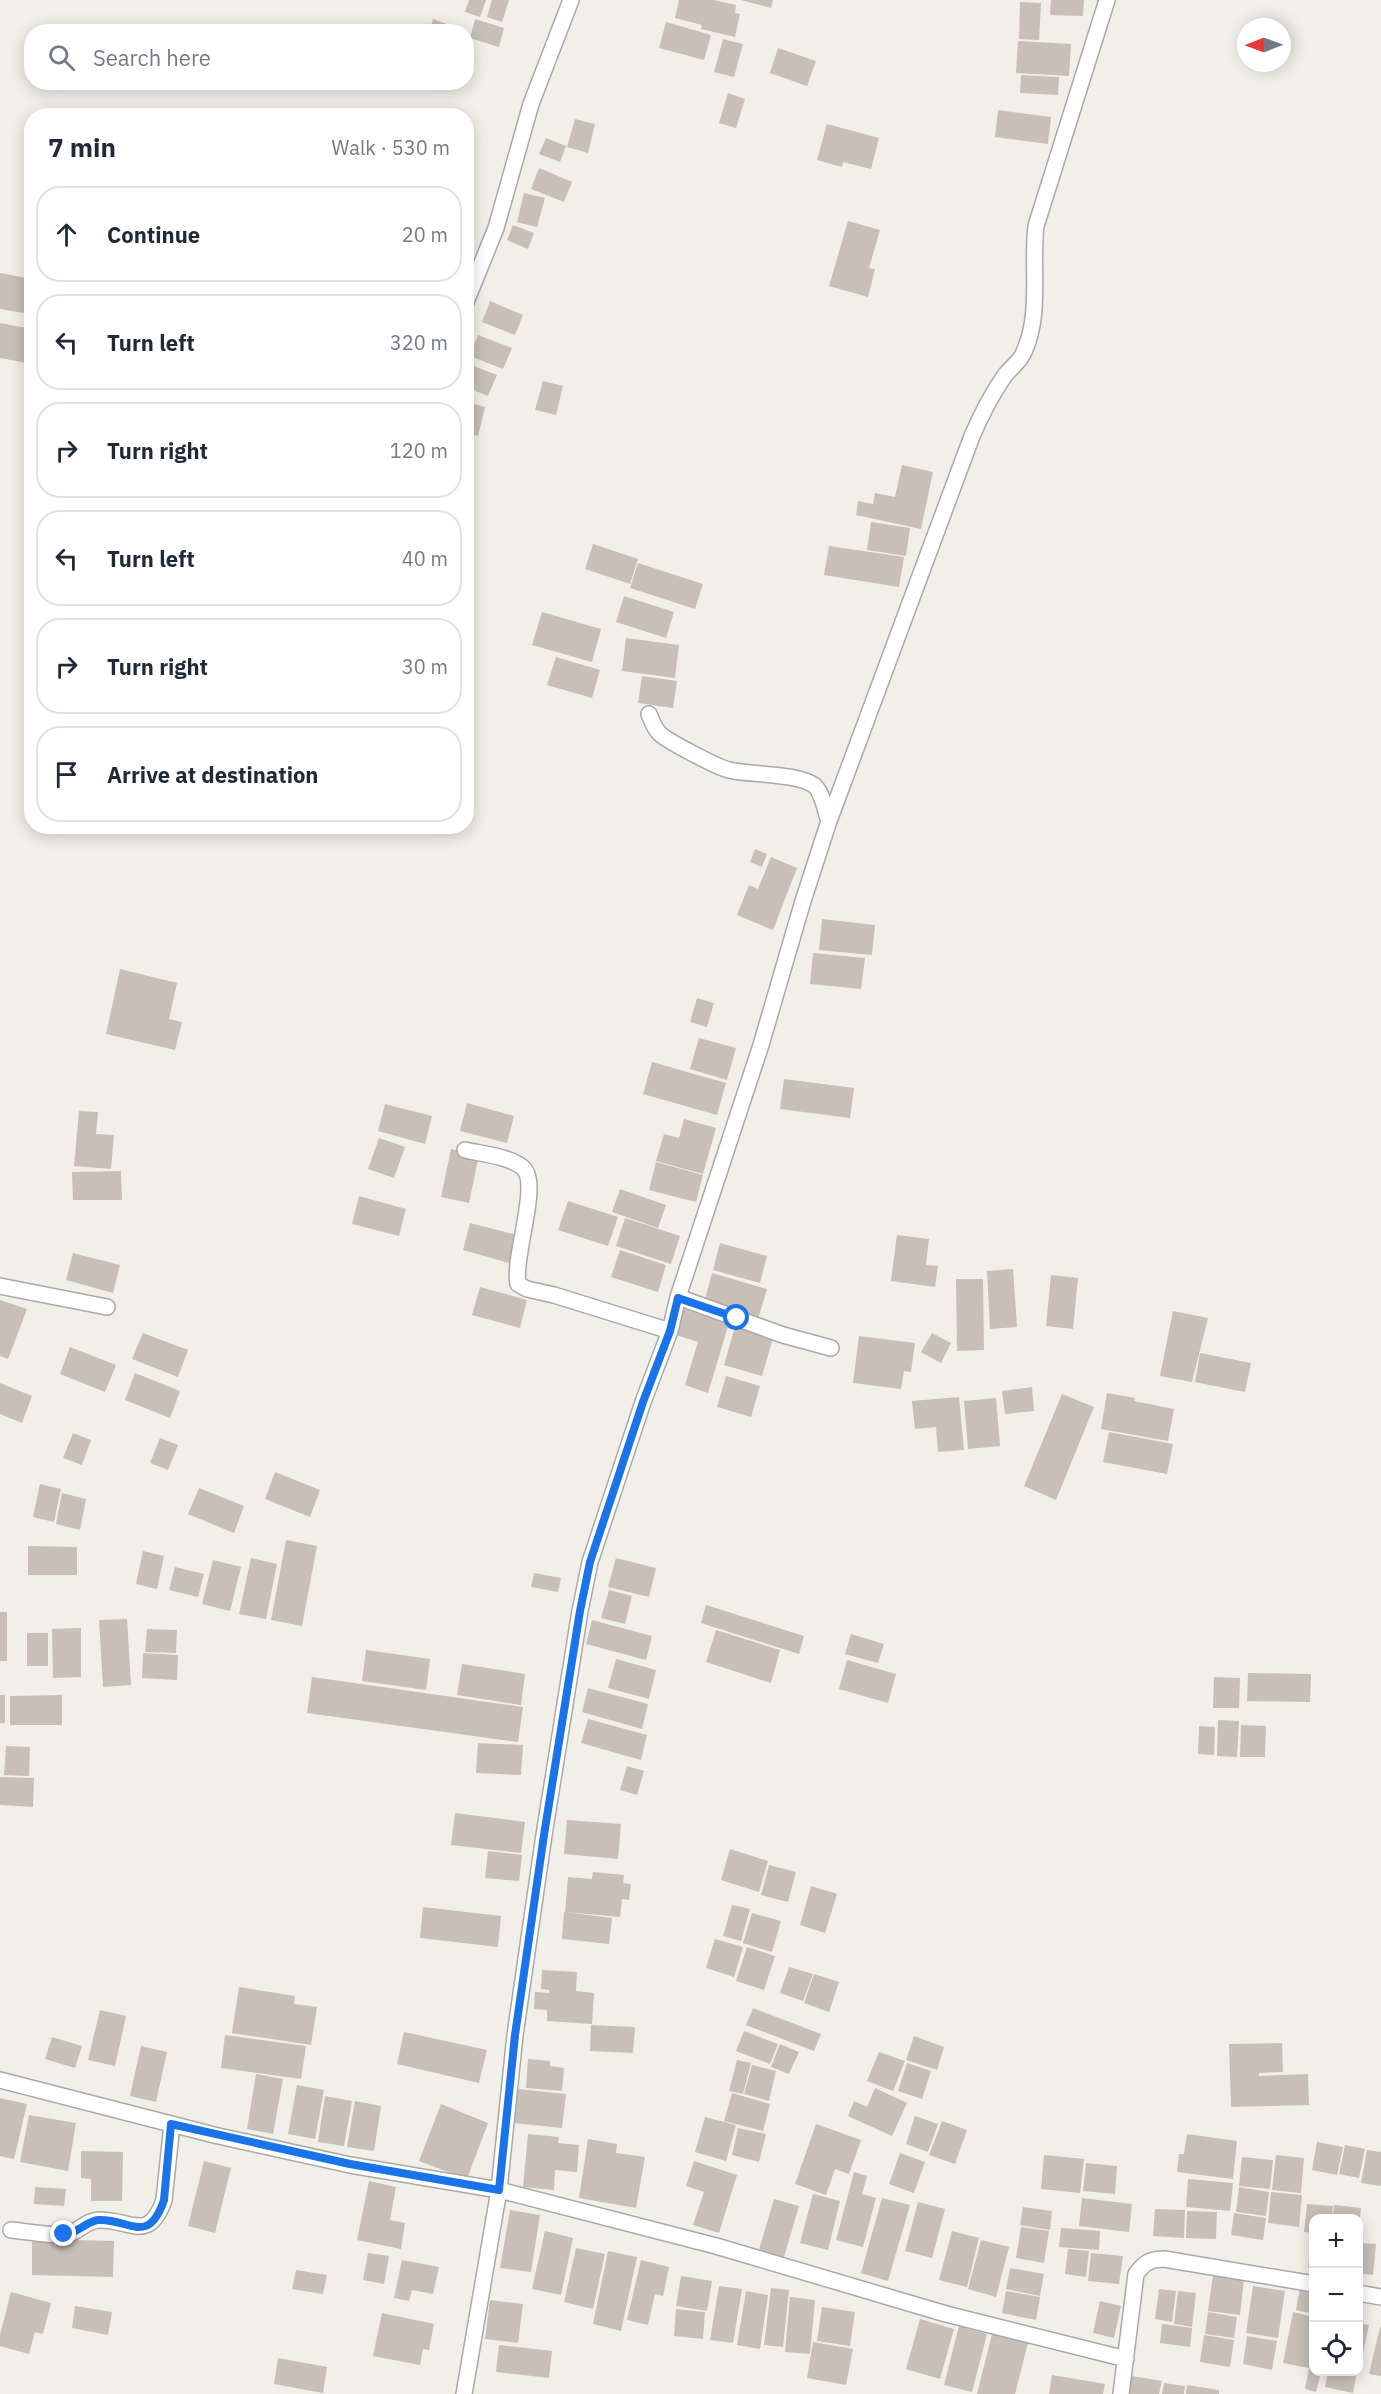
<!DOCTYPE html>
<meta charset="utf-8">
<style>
:root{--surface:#fff;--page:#f6f6f7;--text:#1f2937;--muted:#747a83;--line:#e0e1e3}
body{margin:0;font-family:"IBM Plex Sans",sans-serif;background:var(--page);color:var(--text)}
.controls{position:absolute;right:18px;bottom:18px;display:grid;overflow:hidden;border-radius:12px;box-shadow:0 3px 15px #0003}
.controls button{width:54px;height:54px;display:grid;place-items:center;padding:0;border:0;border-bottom:2px solid var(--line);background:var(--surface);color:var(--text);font:30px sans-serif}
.compass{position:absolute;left:1237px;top:18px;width:54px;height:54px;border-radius:50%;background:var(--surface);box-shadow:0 3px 15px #0003;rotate:269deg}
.stop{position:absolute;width:18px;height:18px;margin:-14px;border:4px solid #1a73e8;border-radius:50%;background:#fff}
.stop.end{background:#1a73e8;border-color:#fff;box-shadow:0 2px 6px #0008}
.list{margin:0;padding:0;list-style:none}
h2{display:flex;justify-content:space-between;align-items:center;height:78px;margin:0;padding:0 24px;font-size:26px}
h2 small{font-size:20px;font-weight:400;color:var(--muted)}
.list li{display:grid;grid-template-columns:39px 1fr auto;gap:18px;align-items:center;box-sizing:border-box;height:96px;margin:0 12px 12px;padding:0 12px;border:2px solid var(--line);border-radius:24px}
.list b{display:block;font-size:22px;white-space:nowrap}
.list em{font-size:20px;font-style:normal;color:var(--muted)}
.icon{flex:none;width:33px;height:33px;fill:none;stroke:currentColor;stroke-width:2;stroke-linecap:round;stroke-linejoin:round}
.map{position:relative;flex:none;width:1381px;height:2394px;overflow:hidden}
.search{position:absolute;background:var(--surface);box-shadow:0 3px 15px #0003;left:24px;top:24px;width:450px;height:66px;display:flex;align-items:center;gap:15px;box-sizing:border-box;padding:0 21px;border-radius:24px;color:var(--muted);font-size:22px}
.panel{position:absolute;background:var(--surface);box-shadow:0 3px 15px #0003;left:24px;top:108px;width:450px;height:726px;border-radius:24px}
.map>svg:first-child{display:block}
.building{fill:#c7bfb8}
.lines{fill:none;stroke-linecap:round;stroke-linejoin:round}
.street-casing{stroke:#a9a9a9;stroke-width:18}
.street{stroke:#fff;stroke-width:15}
.route{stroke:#1a73e8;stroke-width:8}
</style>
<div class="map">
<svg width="1381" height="2394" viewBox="0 0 1381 2394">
<rect width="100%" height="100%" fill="#f2efe9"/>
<!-- building -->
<path class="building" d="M469 0H486L480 17 465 12Z
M492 0H509L502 22 487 17Z
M679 0H714L736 5 735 13 740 14 735 37 701 29 702 25 675 18Z
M741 0H773L771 8Z
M1051 0H1084L1083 16 1050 15Z
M1020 2 1041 3 1039 40 1019 39Z
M433 19 458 28 457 32H429Z
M475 19 504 28 499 47 470 38Z
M666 22 711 35 704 60 659 48Z
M723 39 743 44 734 77 714 72Z
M1018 41 1071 44 1069 76 1016 73Z
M778 48 816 61 807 86 770 73Z
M1021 75 1059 77 1058 95 1020 93Z
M728 93 745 99 736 128 719 123Z
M998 110 1051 117 1048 144 995 137Z
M575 119 595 124 588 153 567 147Z
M827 124 879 138 871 169 843 162 842 167 817 160Z
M546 138 566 146 560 162 539 154Z
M539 168 572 182 564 202 531 189Z
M524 193 545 198 537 227 517 222Z
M848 221 880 230 869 268 875 269 868 297 829 286Z
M513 225 534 233 528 249 507 240Z
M0 273 32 279 29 314 0 309Z
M490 301 523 315 515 335 482 322Z
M0 323 32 329V364L0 358Z
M478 335 512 348 503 369 470 356Z
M466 363 497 375 488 396 466 387Z
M543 381 563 386 556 415 535 410Z
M466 402 485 407 478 436 466 433Z
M902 465 933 472 921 529 856 515 858 501 873 504 875 493 895 497Z
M871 522 910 528 906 556 867 550Z
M593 544 638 559 630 584 585 569Z
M829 546 904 557 899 587 824 575Z
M638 563 703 584 695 609 630 588Z
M624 596 674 612 666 638 616 622Z
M542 612 601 629 592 662 532 645Z
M626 638 679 645 675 678 622 671Z
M556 657 600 670 592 698 547 685Z
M642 676 677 681 673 708 638 703Z
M755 849 767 854 762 867 750 862Z
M771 857 797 868 773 930 737 915 749 885 758 889Z
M822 919 875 925 872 955 819 950Z
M813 953 865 958 861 989 810 984Z
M120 969 177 983 169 1019 182 1022 175 1050 106 1034Z
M697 998 714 1003 707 1027 690 1022Z
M699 1038 736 1048 727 1080 690 1069Z
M652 1062 726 1083 717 1115 643 1094Z
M784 1079 854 1088 850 1118 780 1109Z
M467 1103 514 1116 507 1143 460 1131Z
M385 1104 432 1116 425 1144 378 1131Z
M79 1111 98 1112 96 1134 114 1135 111 1169 74 1166Z
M684 1119 716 1128 703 1174 656 1161 664 1134 679 1138Z
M379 1138 405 1147 394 1178 368 1169Z
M451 1149 479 1155 469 1203 441 1197Z
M656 1162 703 1175 696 1202 649 1190Z
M121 1171 122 1200H73L72 1172Z
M620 1189 666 1205 658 1228 612 1212Z
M359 1196 406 1209 399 1236 352 1224Z
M568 1201 618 1217 608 1246 558 1230Z
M625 1218 680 1236 671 1264 616 1246Z
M470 1223 517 1235 509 1263 463 1250Z
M897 1235 929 1239 926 1265 938 1266 935 1287 891 1281Z
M720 1243 767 1256 760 1283 713 1270Z
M620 1250 666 1265 658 1292 611 1277Z
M73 1253 120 1265 113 1293 66 1280Z
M1013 1269 1017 1327 990 1329 987 1271Z
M712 1273 767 1289 758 1319 704 1303Z
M1051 1275 1078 1278 1073 1329 1046 1326Z
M956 1279H983L984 1350 957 1351Z
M480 1287 527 1300 520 1328 472 1315Z
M0 1300 27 1309 8 1359 0 1356Z
M683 1309 729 1323 708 1393 685 1385 698 1342 676 1335Z
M1173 1311 1208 1318 1192 1382 1160 1376Z
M735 1327 773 1338 762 1376 724 1365Z
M143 1333 188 1350 178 1377 132 1359Z
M932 1333 951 1343 941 1363 921 1352Z
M859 1336 915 1343 911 1372 904 1371 901 1389 853 1383Z
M70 1347 116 1365 105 1392 60 1374Z
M1200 1353 1251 1363 1245 1392 1195 1382Z
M135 1373 180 1391 170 1418 125 1400Z
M726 1376 760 1386 751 1417 717 1407Z
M0 1383 32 1396 22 1423 0 1414Z
M1032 1387 1034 1411 1005 1414 1002 1391Z
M1107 1393 1135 1398 1134 1401 1174 1409 1168 1441 1101 1429Z
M1062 1394 1094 1407 1056 1500 1024 1486Z
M959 1397 964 1450 938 1452 936 1427 915 1429 912 1401Z
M996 1398 1000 1446 968 1449 964 1401Z
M1109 1432 1173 1444 1167 1474 1103 1462Z
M73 1433 91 1440 82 1465 63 1458Z
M160 1438 178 1445 168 1470 150 1463Z
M275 1472 320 1490 310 1517 265 1499Z
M40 1484 61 1489 54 1522 33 1517Z
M199 1488 244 1506 234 1533 188 1514Z
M62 1493 86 1499 80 1530 56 1524Z
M286 1540 317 1546 302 1626 271 1620Z
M28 1546 77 1547V1575H28Z
M143 1551 164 1556 157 1589 136 1584Z
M251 1558 277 1564 266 1619 239 1614Z
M616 1558 656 1568 649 1597 608 1587Z
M213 1560 241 1567 230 1611 202 1604Z
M175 1567 204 1574 198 1597 169 1590Z
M534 1573 561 1578 558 1592 531 1587Z
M609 1590 632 1596 625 1624 601 1618Z
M706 1605 804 1636 799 1654 701 1623Z
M0 1612H7V1661H0Z
M127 1619 131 1685 103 1687 99 1620Z
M592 1620 652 1636 646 1660 586 1644Z
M81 1628V1677L53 1678 52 1629Z
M147 1629 177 1630 176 1653 145 1652Z
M716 1630 780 1650 771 1683 706 1662Z
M27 1633H48V1666H27Z
M851 1634 884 1644 878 1663 845 1654Z
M366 1650 430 1659 426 1690 362 1681Z
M143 1653 178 1655 177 1680 142 1678Z
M616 1659 656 1670 649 1699 608 1688Z
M847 1660 896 1674 888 1703 839 1689Z
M462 1664 525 1674 521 1705 457 1695Z
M1248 1673 1311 1674 1310 1702 1247 1701Z
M312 1677 523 1707 518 1742 307 1713Z
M1214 1677 1240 1678 1239 1708H1213Z
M588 1688 648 1704 642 1729 582 1712Z
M0 1695H5V1723H0Z
M62 1695V1725H10V1696Z
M588 1719 647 1735 641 1760 581 1743Z
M1218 1720 1239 1721 1237 1757 1217 1756Z
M1241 1725 1266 1726 1265 1757H1240Z
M1199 1726 1215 1727 1214 1755 1198 1754Z
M478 1743 523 1745 521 1775 476 1773Z
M6 1746 30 1747 29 1776 4 1775Z
M627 1766 644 1771 637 1795 620 1790Z
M0 1777 34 1778 33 1807 0 1805Z
M455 1813 525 1822 521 1853 451 1845Z
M567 1820 621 1824 618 1859 564 1854Z
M730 1849 768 1861 759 1892 721 1880Z
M488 1851 522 1855 519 1881 485 1878Z
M769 1865 796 1872 788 1902 761 1895Z
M593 1872 624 1875 623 1883 631 1884 629 1900 622 1899 620 1917 565 1912 568 1877 592 1879Z
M811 1886 837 1894 825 1933 800 1925Z
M732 1905 750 1909 741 1941 723 1936Z
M423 1907 501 1916 498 1947 420 1938Z
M564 1912 612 1918 609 1944 562 1939Z
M752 1913 781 1921 772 1952 743 1943Z
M715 1939 743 1947 734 1977 706 1968Z
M747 1947 775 1956 764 1990 736 1981Z
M789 1967 813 1974 803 2001 780 1993Z
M542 1970 577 1972 576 1991 594 1993 592 2024 547 2021V2010L534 2009 535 1992 549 1993V1990L541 1989Z
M814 1974 839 1982 829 2012 804 2003Z
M239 1987 295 1996 294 2004 317 2007 311 2045 232 2033Z
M753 2008 821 2034 814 2051 746 2025Z
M100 2010 126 2016 115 2066 88 2060Z
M591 2025 635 2027 633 2053 590 2051Z
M744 2031 778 2044 770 2064 736 2051Z
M404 2032 487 2050 479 2083 397 2064Z
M225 2035 306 2046 301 2079 221 2068Z
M914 2036 944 2047 937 2070 906 2060Z
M52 2037 82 2046 75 2068 45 2059Z
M1282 2043 1283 2072 1259 2073V2076L1308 2074 1309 2105 1231 2107 1229 2044Z
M780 2044 799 2052 789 2074 771 2067Z
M141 2046 167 2052 156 2102 130 2096Z
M879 2052 905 2061 893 2091 867 2081Z
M528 2059 550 2061V2066L564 2068 562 2091 526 2088Z
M737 2060 751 2063 743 2094 729 2091Z
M907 2063 931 2071 922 2099 898 2091Z
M752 2065 776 2071 769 2101 744 2094Z
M256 2074 283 2079 273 2134 247 2129Z
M297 2085 324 2090 315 2139 288 2134Z
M875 2088 907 2103 892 2136 848 2116 854 2101 867 2107Z
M517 2089 566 2094 562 2128 513 2123Z
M732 2093 770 2104 763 2131 724 2121Z
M325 2096 352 2101 344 2146 318 2142Z
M0 2098 27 2104 14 2159 0 2156Z
M355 2101 381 2106 374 2151 347 2147Z
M441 2104 488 2123 467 2179 419 2161Z
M29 2115 76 2123 68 2171 20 2162Z
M915 2116 938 2124 928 2152 906 2144Z
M705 2117 736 2125 726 2161 695 2152Z
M942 2121 967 2130 955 2164 929 2155Z
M816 2124 861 2140 849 2174 835 2169 826 2195 795 2184Z
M738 2128 766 2134 759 2162 732 2155Z
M528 2134 559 2137 558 2143 579 2145 577 2172 555 2170 554 2190 523 2187Z
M1187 2134 1237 2141 1233 2179 1177 2172 1179 2154H1184Z
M588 2139 617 2144 616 2153 645 2157 636 2208 579 2198Z
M1317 2142 1343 2147 1337 2175 1312 2170Z
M1345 2145 1365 2149 1359 2178 1339 2174Z
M1367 2150 1381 2152V2186L1361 2183Z
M81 2151 123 2152 122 2201H91V2179L81 2178Z
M900 2153 925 2162 914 2193 889 2184Z
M1044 2155 1084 2159 1080 2193 1041 2189Z
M1276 2155 1304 2158 1301 2193 1272 2190Z
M1242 2157 1273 2160 1270 2189 1239 2186Z
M204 2161 231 2168 215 2233 188 2226Z
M694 2161 737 2175 719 2233 693 2225 704 2192 686 2186Z
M1086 2163 1117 2166 1115 2194 1083 2191Z
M854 2172 867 2176 862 2194 876 2198 863 2247 836 2240Z
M1188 2179 1233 2183 1230 2211 1186 2207Z
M369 2181 396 2187 390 2220 405 2223 401 2249 357 2240Z
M35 2187 66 2189 64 2206 34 2204Z
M1239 2187 1269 2192 1266 2216 1236 2212Z
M1271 2192 1302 2195 1299 2227 1268 2223Z
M813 2194 840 2201 828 2250 800 2243Z
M882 2198 910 2205 888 2281 861 2273Z
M1082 2198 1132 2204 1129 2232 1079 2226Z
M774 2199 799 2206 784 2257 759 2250Z
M918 2202 945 2209 932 2258 905 2251Z
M1307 2204 1333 2206 1332 2218H1314V2233L1304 2232Z
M1334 2205 1361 2208 1360 2218H1333Z
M1023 2207 1052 2211 1050 2230 1020 2225Z
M1155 2209 1185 2210 1184 2238 1153 2236Z
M510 2210 540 2215 531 2272 500 2268Z
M1187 2211 1217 2212 1216 2239 1186 2238Z
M1234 2213 1266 2218 1263 2240 1231 2235Z
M1021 2227 1049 2231 1044 2263 1016 2258Z
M1061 2228 1100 2231 1099 2250 1059 2247Z
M545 2231 573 2238 561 2295 532 2289Z
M952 2231 979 2238 967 2287 939 2280Z
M1312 2237H1314V2267H1308Z
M32 2239 114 2241 113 2277 32 2275Z
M981 2240 1009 2247 996 2297 968 2289Z
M1359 2243 1376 2244 1373 2275 1359 2273Z
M576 2248 605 2254 593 2309 564 2302Z
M1068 2249 1089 2251 1086 2277 1065 2274Z
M608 2251 637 2257 621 2331 593 2324Z
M368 2253 389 2256 384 2284 363 2280Z
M1091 2253 1123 2256 1119 2284 1088 2281Z
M402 2260 439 2267 433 2294 412 2290 409 2301 394 2298Z
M641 2260 669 2267 663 2296 655 2294 648 2325 627 2320Z
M1010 2268 1044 2274 1040 2296 1006 2289Z
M296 2270 327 2275 323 2294 292 2289Z
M1213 2275 1244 2280 1240 2315 1208 2311Z
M681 2276 712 2281 707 2311 676 2306Z
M719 2286 742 2289 733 2343 710 2340Z
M1253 2286 1285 2291 1278 2338 1246 2333Z
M1300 2287 1314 2290V2314L1296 2310Z
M771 2288 789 2290 783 2347 764 2345Z
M1159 2289 1176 2291 1172 2322 1155 2319Z
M746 2291 768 2295 760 2349 737 2345Z
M1006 2291 1040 2297 1036 2320 1002 2313Z
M1178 2291 1196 2293 1192 2327 1174 2324Z
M11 2292 51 2303 43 2334 35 2332 29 2354 0 2346V2335Z
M790 2297 815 2300 810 2354 785 2352Z
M490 2300 523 2304 518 2343 485 2339Z
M1100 2301 1121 2306 1114 2338 1093 2333Z
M75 2306 112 2312 108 2335 72 2328Z
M822 2307 855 2312 850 2346 817 2341Z
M676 2309 705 2312 703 2339 674 2336Z
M1208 2312 1237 2317 1234 2338 1205 2334Z
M1293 2312 1314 2317V2372H1321L1316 2392 1305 2389 1309 2368 1283 2363Z
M382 2313 434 2324 429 2350 423 2349 420 2365 373 2356Z
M920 2319 954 2329 940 2379 906 2369Z
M1359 2323 1369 2325 1363 2353 1359 2352Z
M1162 2324 1192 2328 1190 2347 1160 2343Z
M959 2326 987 2334 972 2392 944 2385Z
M1380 2327H1381V2376L1369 2374Z
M992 2334 1028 2343 1015 2394H977Z
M1204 2335 1234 2340 1230 2367 1200 2362Z
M1247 2336 1277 2341 1272 2370 1243 2364Z
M813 2342 853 2349 846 2385 807 2378Z
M499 2345 552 2351 549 2378 496 2372Z
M278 2358 327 2367 323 2393 274 2384Z
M1328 2372H1357L1353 2393 1325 2387Z
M1052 2375 1105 2384 1103 2394H1049Z
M1132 2376 1162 2381 1159 2394H1129Z
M1164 2383 1185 2386 1184 2394H1162Z
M1187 2385 1219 2390V2394H1186Z"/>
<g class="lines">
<!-- street casing -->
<g class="street-casing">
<path id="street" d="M466 302 496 228 531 104 571 0
M649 714C652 721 654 728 660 734 669 742 717 767 729 770 749 775 800 773 815 786 823 794 825 811 829 821
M465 1150C482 1154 508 1156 522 1167 542 1181 512 1258 518 1284L527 1289 554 1295 670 1331
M0 1286 107 1307
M678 1297 783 1335 831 1348
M0 2080 214 2135 350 2165 499 2190 716 2246 946 2314 1126 2359
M11 2230C24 2231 60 2238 71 2233 81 2229 88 2220 100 2220 131 2220 149 2243 164 2200L172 2124
M1358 2293 1381 2297
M464 2394 499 2190 515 2035 544 1835 580 1611 590 1562 643 1402 670 1331 678 1297 761 1045 803 901 829 821 972 436C981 415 992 394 1005 375 1011 368 1019 362 1023 354 1042 315 1031 268 1036 226L1107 0
M1121 2394 1136 2274C1144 2263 1150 2259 1164 2259L1314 2284"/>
</g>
<!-- street -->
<use href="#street" class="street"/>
</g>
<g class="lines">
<!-- route -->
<path class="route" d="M64 2234C77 2234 85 2222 98 2220 129 2218 148 2247 164 2200L171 2124 350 2164 499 2190 515 2035 544 1835 580 1611 590 1562 643 1402 670 1331 678 1298 737 1318"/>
</g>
</svg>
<div class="controls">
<button>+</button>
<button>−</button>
<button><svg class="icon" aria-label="locate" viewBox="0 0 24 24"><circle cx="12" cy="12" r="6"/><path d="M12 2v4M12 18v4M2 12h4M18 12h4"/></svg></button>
</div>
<svg class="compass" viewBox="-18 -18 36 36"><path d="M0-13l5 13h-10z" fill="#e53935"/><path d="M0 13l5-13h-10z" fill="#747a83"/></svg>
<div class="stop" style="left:737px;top:1318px"></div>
<div class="stop end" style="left:64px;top:2234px"></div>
<div class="search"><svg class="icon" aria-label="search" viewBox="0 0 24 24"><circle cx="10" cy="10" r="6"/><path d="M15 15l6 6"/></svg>Search here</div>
<section class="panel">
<h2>7 min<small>Walk · 530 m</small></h2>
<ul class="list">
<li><svg class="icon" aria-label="ahead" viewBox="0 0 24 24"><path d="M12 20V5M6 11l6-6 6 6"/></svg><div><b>Continue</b></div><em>20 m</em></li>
<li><svg class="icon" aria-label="left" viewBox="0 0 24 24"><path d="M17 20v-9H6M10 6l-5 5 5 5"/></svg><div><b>Turn left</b></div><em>320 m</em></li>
<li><svg class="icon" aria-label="right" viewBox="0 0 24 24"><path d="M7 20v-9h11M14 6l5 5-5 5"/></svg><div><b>Turn right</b></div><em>120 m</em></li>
<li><svg class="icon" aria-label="left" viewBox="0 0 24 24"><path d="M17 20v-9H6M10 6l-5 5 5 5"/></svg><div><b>Turn left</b></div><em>40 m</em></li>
<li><svg class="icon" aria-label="right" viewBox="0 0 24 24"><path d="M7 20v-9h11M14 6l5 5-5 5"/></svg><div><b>Turn right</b></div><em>30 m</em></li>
<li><svg class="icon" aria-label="arrive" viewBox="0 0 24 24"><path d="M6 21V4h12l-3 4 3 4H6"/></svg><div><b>Arrive at destination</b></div></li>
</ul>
</section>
</div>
